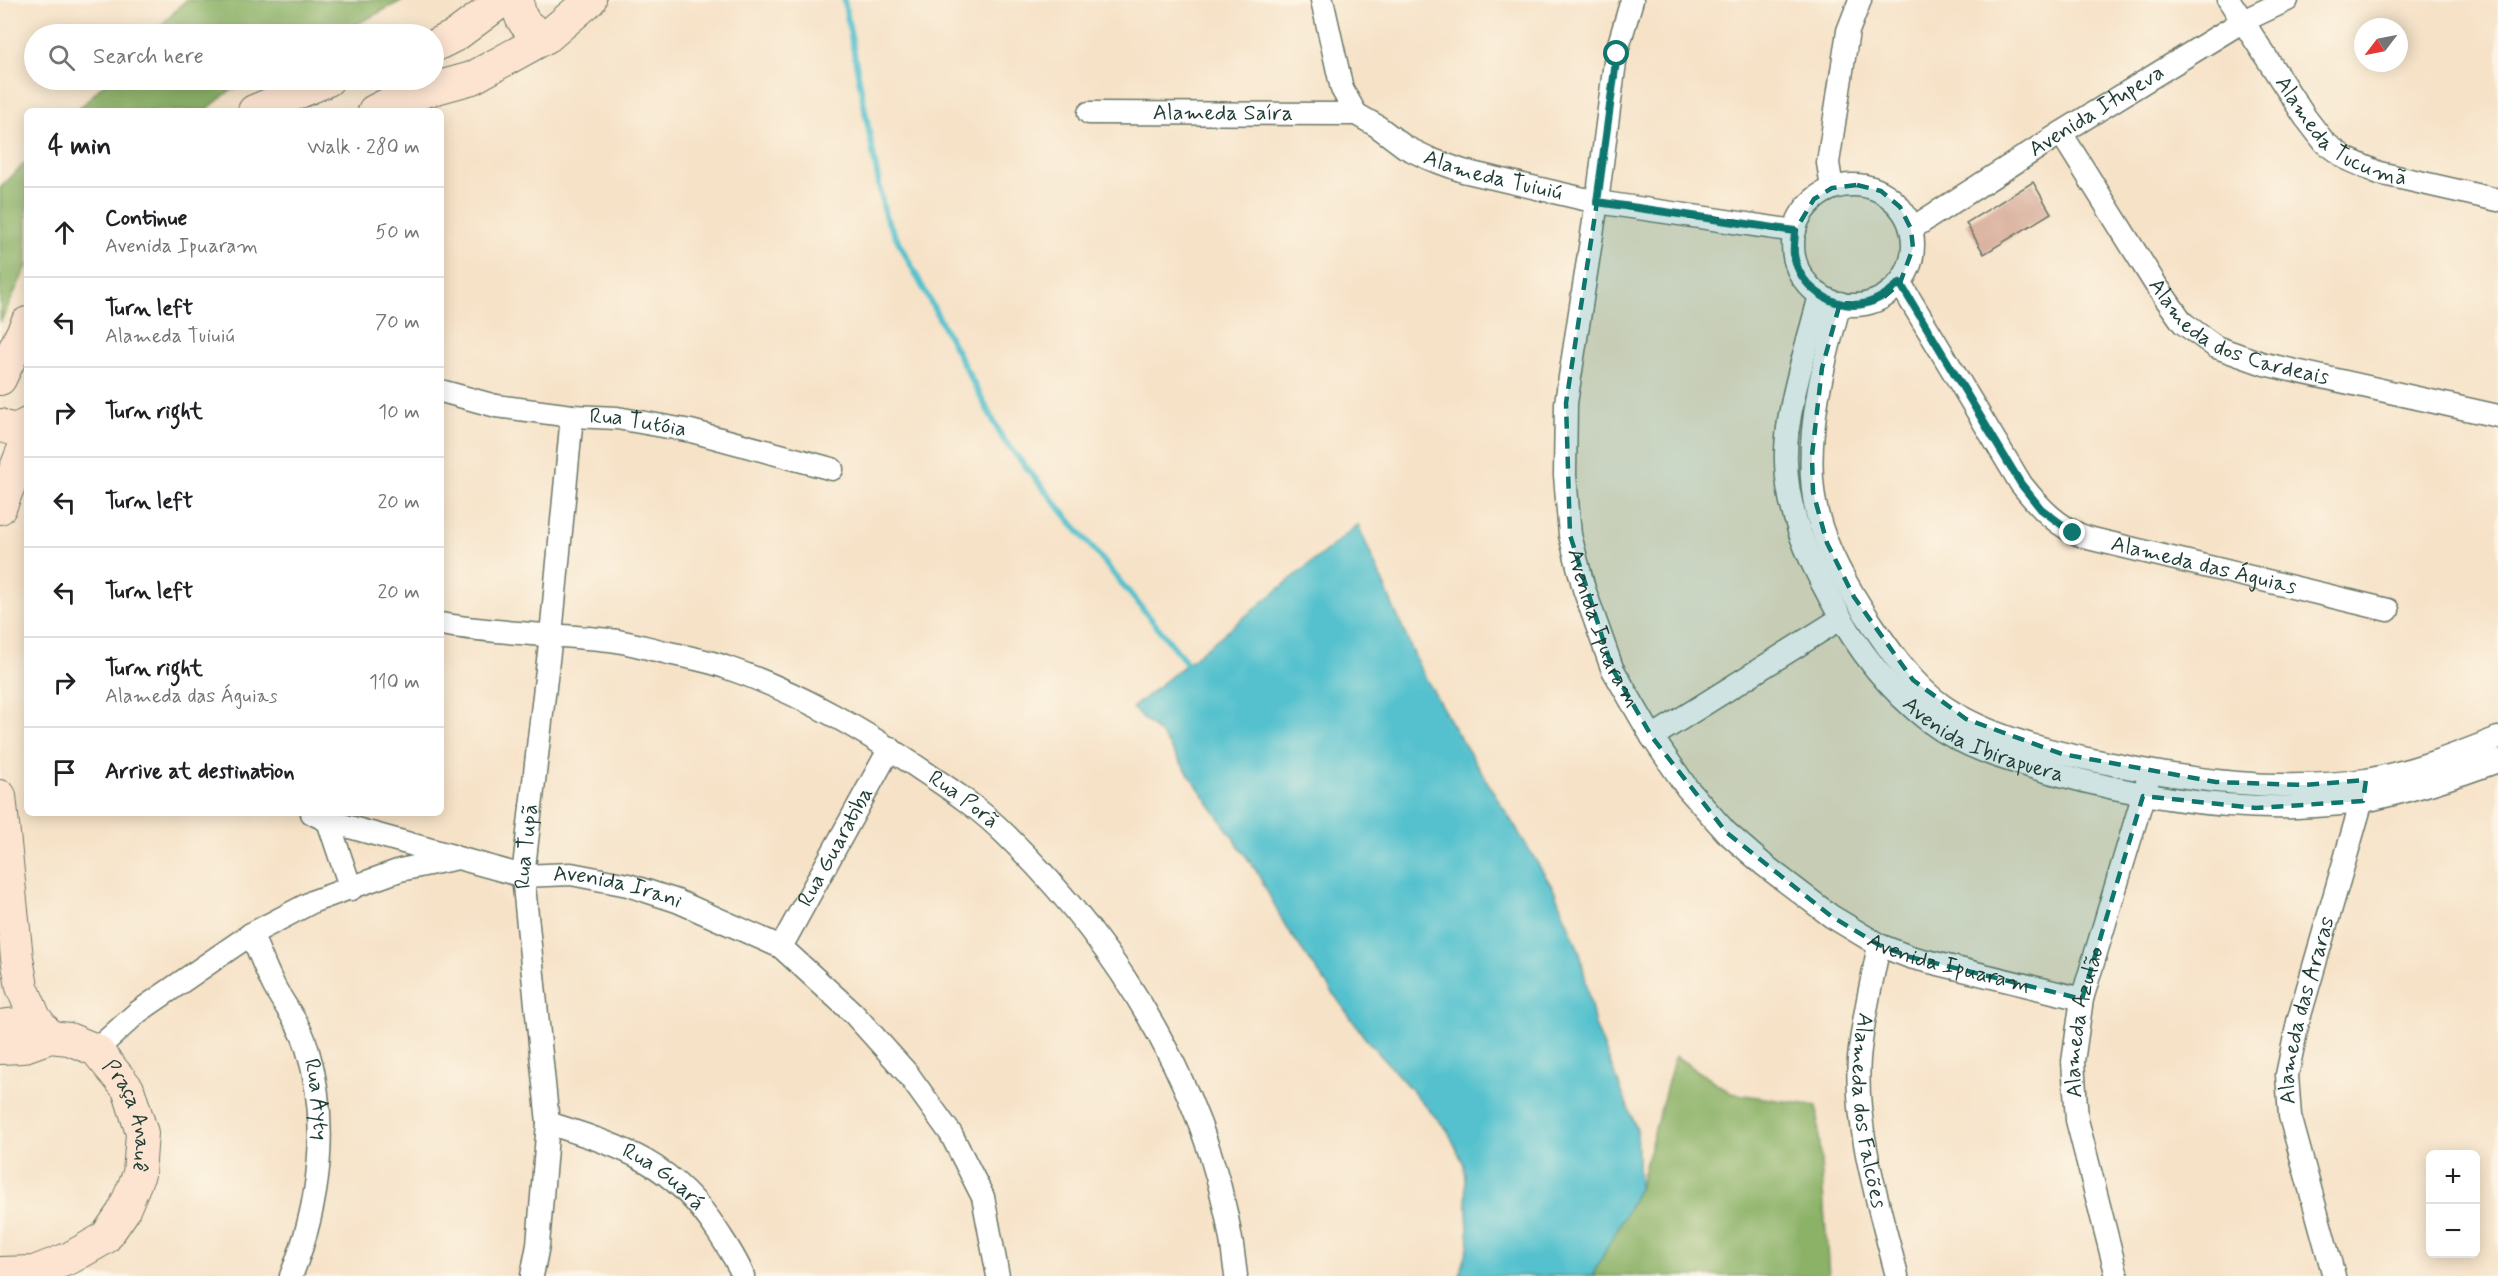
<!DOCTYPE html>
<meta charset="utf-8">
<style>
:root{--surface:#fff;--page:#f2f2f2;--text:#202124;--muted:#757577;--line:#e0e0e0}
body{margin:0;font-family:Mynerve,sans-serif;background:var(--page);color:var(--text)}
.controls{position:absolute;right:18px;bottom:18px;display:grid;overflow:hidden;border-radius:9px;box-shadow:0 3px 15px #0003}
.controls button{width:54px;height:54px;display:grid;place-items:center;padding:0;border:0;border-bottom:2px solid var(--line);background:var(--surface);color:var(--text);font:30px sans-serif}
.compass{position:absolute;left:2354px;top:18px;width:54px;height:54px;border-radius:50%;background:var(--surface);box-shadow:0 3px 15px #0003;rotate:238deg}
.stop{position:absolute;width:18px;height:18px;margin:-14px;border:4px solid #0f766e;border-radius:50%;background:#fff}
.stop.end{background:#0f766e;border-color:#fff;box-shadow:0 2px 6px #0008}
.list{margin:0;padding:0;list-style:none}
h2{display:flex;justify-content:space-between;align-items:center;height:78px;margin:0;padding:0 24px;font-size:26px}
h2 small{font-size:20px;font-weight:400;color:var(--muted)}
.list li{display:grid;grid-template-columns:39px 1fr auto;gap:18px;align-items:center;box-sizing:border-box;height:90px;padding:0 24px;border-top:2px solid var(--line)}
.list b{display:block;font-size:22px;white-space:nowrap}
.list p{margin:0;font-size:20px;white-space:nowrap;color:var(--muted)}
.list em{font-size:20px;font-style:normal;color:var(--muted)}
.icon{flex:none;width:33px;height:33px;fill:none;stroke:currentColor;stroke-width:2;stroke-linecap:round;stroke-linejoin:round}
.map{position:relative;flex:none;width:2498px;height:1276px;overflow:hidden}
.search{position:absolute;background:var(--surface);box-shadow:0 3px 15px #0003;left:24px;top:24px;width:420px;height:66px;display:flex;align-items:center;gap:15px;box-sizing:border-box;padding:0 21px;border-radius:33px;color:var(--muted);font-size:22px}
.panel{position:absolute;background:var(--surface);box-shadow:0 3px 15px #0003;left:24px;top:108px;width:420px;height:708px;border-radius:9px}
.map>svg:first-child{display:block}
.forest{fill:#8cb267;stroke:#56784e;stroke-width:1.5}
.water{fill:#55c1ce;stroke:#3a7f81;stroke-width:1.5}
.lines{fill:none;stroke-linecap:round;stroke-linejoin:round}
.stream{stroke:#55c1ce;stroke-width:6}
.building{fill:#d19f8c}
.street-casing{stroke:#6a7767;stroke-width:25}
.secondary-casing{stroke:#6a7767;stroke-width:34}
.street{stroke:#fff;stroke-width:22}
.secondary{stroke:#fde4d1;stroke-width:32}
.route{stroke:#0f766e;stroke-width:8}
.marked{fill:#0f766e;fill-opacity:0.2;stroke:#0f766e;stroke-width:4.5;stroke-dasharray:12 8;stroke-linejoin:round}
.labels{text-anchor:middle;dominant-baseline:central;stroke-width:4.5;stroke-linejoin:round;paint-order:stroke}
.street-label{font-size:22px;fill:#1f3d34;stroke:#fcf5e5}
</style>
<div class="map">
<svg width="2498" height="1276" viewBox="0 0 2498 1276">
<rect width="100%" height="100%" fill="#fcf5e5"/>
<filter id="ink" filterUnits="userSpaceOnUse"><feTurbulence type="fractalNoise" baseFrequency=".0167" numOctaves="2"/><feDisplacementMap in="SourceGraphic" scale="12" xChannelSelector="R" yChannelSelector="G"/><feConvolveMatrix kernelMatrix="1 2 1 2 8 2 1 2 1" color-interpolation-filters="sRGB"/></filter>
<filter id="wash" filterUnits="userSpaceOnUse"><feTurbulence type="fractalNoise" baseFrequency=".008" numOctaves="4" result="noise"/><feDisplacementMap in="SourceGraphic" scale="24" xChannelSelector="R" yChannelSelector="G"/><feGaussianBlur stdDeviation="1.35" result="paint"/><feColorMatrix in="noise" values="0 0 0 0 0 0 0 0 0 0 0 0 0 0 0 0 0 1.4 0 .05"/><feComposite in="paint" operator="in"/></filter>
<g filter="url(#wash)">
<rect width="100%" height="100%" fill="#f6e2c7"/>
<!-- forest -->
<path class="forest" d="M186 0H403L338 34H153Z
M108 80H252L228 92 205 111H77Z
M27 161V266L0 323V188Z
M1675 1056 1731 1093 1817 1106 1829 1276H1592L1639 1188Z"/>
<!-- water -->
<path class="water" d="M1358 525 1419 666 1451 723 1554 890 1580 953 1595 1025 1637 1130 1639 1188 1592 1276H1460L1469 1244 1464 1165 1448 1131 1365 1038 1286 927 1257 872 1163 737 1132 708Z"/>
<g class="lines">
<!-- stream -->
<path class="stream" d="M844 0 885 216 1003 439 1187 663"/>
</g>
<g id="blocks">
<!-- building -->
<path class="building" d="M2033 182 2051 213 1984 254 1966 223Z"/>
</g>
</g>
<g filter="url(#ink)">
<use href="#blocks" fill-opacity="0" stroke="#6a7767" stroke-width="1.5"/>
<g class="lines">
<!-- street casing -->
<g class="street-casing">
<g id="street">
<path id="s1" d="M1322 0 1342 89 1356 114 1377 126 1405 147 1430 159 1463 171 1597 202 1795 231"/>
<path id="s2" d="M1632 0 1616 54 1597 202 1566 403 1565 475 1570 535 1584 589 1612 668 1652 737 1687 788 1726 832 1764 865 1831 916 1879 945 1910 957 2082 999"/>
<path id="s3" d="M2229 0 2305 117 2325 143 2347 159 2379 173 2498 200"/>
<path id="s4" d="M1089 113 1356 114"/>
<path id="s5" d="M2061 133 2156 285 2183 323 2216 347 2264 364 2498 416"/>
<circle cx="1853" cy="245" r="60"/>
<path d="M1832 188 1828 163 1848 31 1860 0"/>
<path id="s6" d="M1911 229 2061 133 2243 21 2287 0"/>
<path id="s7" d="M1900 283 2021 484C2040 508 2058 528 2088 538L2388 610"/>
<path id="s8" d="M1820 295C1808 344 1784 413 1786 462 1787 511 1807 556 1830 598 1854 644 1888 690 1930 722 1966 749 2010 761 2053 773 2132 795 2213 809 2295 807 2318 806 2343 805 2365 801 2409 791 2455 777 2498 761"/>
<path d="M1840 303C1824 361 1806 430 1813 490 1817 531 1842 578 1864 612 1886 645 1910 683 1943 706 1989 737 2048 751 2102 762 2188 780 2278 793 2366 780 2411 772 2456 755 2498 738"/>
<path id="s9" d="M441 391 496 406 572 416 617 418 691 431 832 469"/>
<path id="s10" d="M441 624C497 634 553 634 610 640 628 642 647 648 665 652 685 657 706 660 725 667 799 692 865 731 929 775 956 793 982 811 1005 834 1125 951 1219 1107 1236 1276"/>
<path d="M1652 737 1840 619"/>
<path d="M312 813 328 821 453 856"/>
<path d="M328 821 351 889"/>
<path id="s11" d="M251 934C259 951 266 971 275 988 286 1008 301 1026 307 1048 330 1122 320 1205 291 1276"/>
<path id="s12" d="M1879 945C1872 982 1862 1021 1859 1059 1854 1127 1880 1209 1897 1276"/>
<path id="s13" d="M781 947 890 748"/>
<path id="s14" d="M96 1050 138 1012 251 934 314 901 400 870 458 858 523 876 571 874 628 885 677 901 781 947 853 1013 907 1073 951 1134 983 1197 998 1276"/>
<path id="s15" d="M548 1123C623 1147 673 1162 718 1232 727 1246 737 1260 743 1276"/>
<path id="s16" d="M532 1276 538 1245 548 1123 523 876 551 635 572 416"/>
<path id="s17" d="M2117 1276 2077 1120 2073 1062 2082 999 2147 783"/>
<path id="s18" d="M2334 1276 2290 1116 2287 1075 2298 1022 2365 790"/>
</g>
</g>
<!-- secondary casing -->
<g class="secondary-casing">
<g id="secondary">
<path d="M518 0C518 20 528 31 548 36"/>
<path d="M434 46 456 35 503 0"/>
<path d="M254 111 328 80"/>
<path d="M374 111 400 98 472 78 548 36 590 0"/>
<path d="M0 379 27 323"/>
<path d="M0 425C10 430 17 430 27 424"/>
<path d="M0 508 27 440"/>
<path d="M0 796 17 958 22 987 35 1018 50 1037"/>
<path d="M0 1026 18 1024 35 1018"/>
<path id="s19" d="M0 1048 22 1047 50 1037 69 1039 96 1050 128 1089 142 1133 139 1174 123 1212 105 1238 70 1258 34 1272 0 1273"/>
</g>
</g>
<!-- street -->
<use href="#street" class="street"/>
<!-- secondary -->
<use href="#secondary" class="secondary"/>
</g>
</g>
<g class="lines" filter="url(#ink)">
<!-- route -->
<path class="route" d="M1617 54 1597 202 1795 231C1795 238 1793 247 1794 254 1798 286 1832 310 1863 304 1878 301 1888 293 1900 283L2021 484 2041 509 2073 533"/>
</g>
<!-- marked area -->
<path class="marked" d="M1857 185 1881 191 1900 207 1911 229 1913 248 1900 283 1883 298 1862 304 1840 303 1822 368 1812 455 1813 492 1827 543 1854 597 1913 680 1966 719 2062 754 2216 782 2304 785 2366 780 2363 801 2256 808 2143 796 2082 999 1910 957 1879 945 1831 916 1726 832 1652 737 1612 668 1570 535 1566 403 1597 202 1795 231 1814 199 1832 188Z"/>
<g class="labels">
<!-- street labels -->
<g class="street-label">
<text stroke="none"><textPath href="#s6" startOffset="220">Avenida Itupeva</textPath></text>
<text stroke="none"><textPath href="#s4" startOffset="134">Alameda Saíra</textPath></text>
<text stroke="none"><textPath href="#s3" startOffset="178">Alameda Tucumã</textPath></text>
<text stroke="none"><textPath href="#s1" startOffset="272">Alameda Tuiuiú</textPath></text>
<text stroke="none"><textPath href="#s5" startOffset="279">Alameda dos Cardeais</textPath></text>
<text stroke="none"><textPath href="#s9" startOffset="200">Rua Tutóia</textPath></text>
<text stroke="none"><textPath href="#s7" startOffset="441">Alameda das Águias</textPath></text>
<text stroke="none"><textPath href="#s2" startOffset="640">Avenida Ipuaram</textPath></text>
<text stroke="none"><textPath href="#s8" startOffset="532">Avenida Ibirapuera</textPath></text>
<text stroke="none"><textPath href="#s10" startOffset="562">Rua Porã</textPath></text>
<text stroke="none"><textPath href="#s16" startOffset="432">Rua Tupã</textPath></text>
<text stroke="none"><textPath href="#s13" startOffset="114">Rua Guaratiba</textPath></text>
<text stroke="none"><textPath href="#s14" startOffset="579">Avenida Irani</textPath></text>
<text stroke="none"><textPath href="#s2" startOffset="1144">Avenida Ipuaram</textPath></text>
<text stroke="none"><textPath href="#s18" startOffset="274">Alameda das Araras</textPath></text>
<text stroke="none"><textPath href="#s17" startOffset="260">Alameda Azulão</textPath></text>
<text stroke="none"><textPath href="#s11" startOffset="180">Rua Ayty</textPath></text>
<text stroke="none"><textPath href="#s12" startOffset="168">Alameda dos Falcões</textPath></text>
<text stroke="none"><textPath href="#s19" startOffset="176">Praça Anauê</textPath></text>
<text stroke="none"><textPath href="#s15" startOffset="129">Rua Guará</textPath></text>
</g>
</g>
</svg>
<div class="controls">
<button>+</button>
<button>−</button>
</div>
<svg class="compass" viewBox="-18 -18 36 36"><path d="M0-13l5 13h-10z" fill="#e53935"/><path d="M0 13l5-13h-10z" fill="#757577"/></svg>
<div class="stop" style="left:1617px;top:54px"></div>
<div class="stop end" style="left:2073px;top:533px"></div>
<div class="search"><svg class="icon" aria-label="search" viewBox="0 0 24 24"><circle cx="10" cy="10" r="6"/><path d="M15 15l6 6"/></svg>Search here</div>
<section class="panel">
<h2>4 min<small>Walk · 280 m</small></h2>
<ul class="list">
<li><svg class="icon" aria-label="ahead" viewBox="0 0 24 24"><path d="M12 20V5M6 11l6-6 6 6"/></svg><div><b>Continue</b><p>Avenida Ipuaram</p></div><em>50 m</em></li>
<li><svg class="icon" aria-label="left" viewBox="0 0 24 24"><path d="M17 20v-9H6M10 6l-5 5 5 5"/></svg><div><b>Turn left</b><p>Alameda Tuiuiú</p></div><em>70 m</em></li>
<li><svg class="icon" aria-label="right" viewBox="0 0 24 24"><path d="M7 20v-9h11M14 6l5 5-5 5"/></svg><div><b>Turn right</b></div><em>10 m</em></li>
<li><svg class="icon" aria-label="left" viewBox="0 0 24 24"><path d="M17 20v-9H6M10 6l-5 5 5 5"/></svg><div><b>Turn left</b></div><em>20 m</em></li>
<li><svg class="icon" aria-label="left" viewBox="0 0 24 24"><path d="M17 20v-9H6M10 6l-5 5 5 5"/></svg><div><b>Turn left</b></div><em>20 m</em></li>
<li><svg class="icon" aria-label="right" viewBox="0 0 24 24"><path d="M7 20v-9h11M14 6l5 5-5 5"/></svg><div><b>Turn right</b><p>Alameda das Águias</p></div><em>110 m</em></li>
<li><svg class="icon" aria-label="arrive" viewBox="0 0 24 24"><path d="M6 21V4h12l-3 4 3 4H6"/></svg><div><b>Arrive at destination</b></div></li>
</ul>
</section>
</div>
